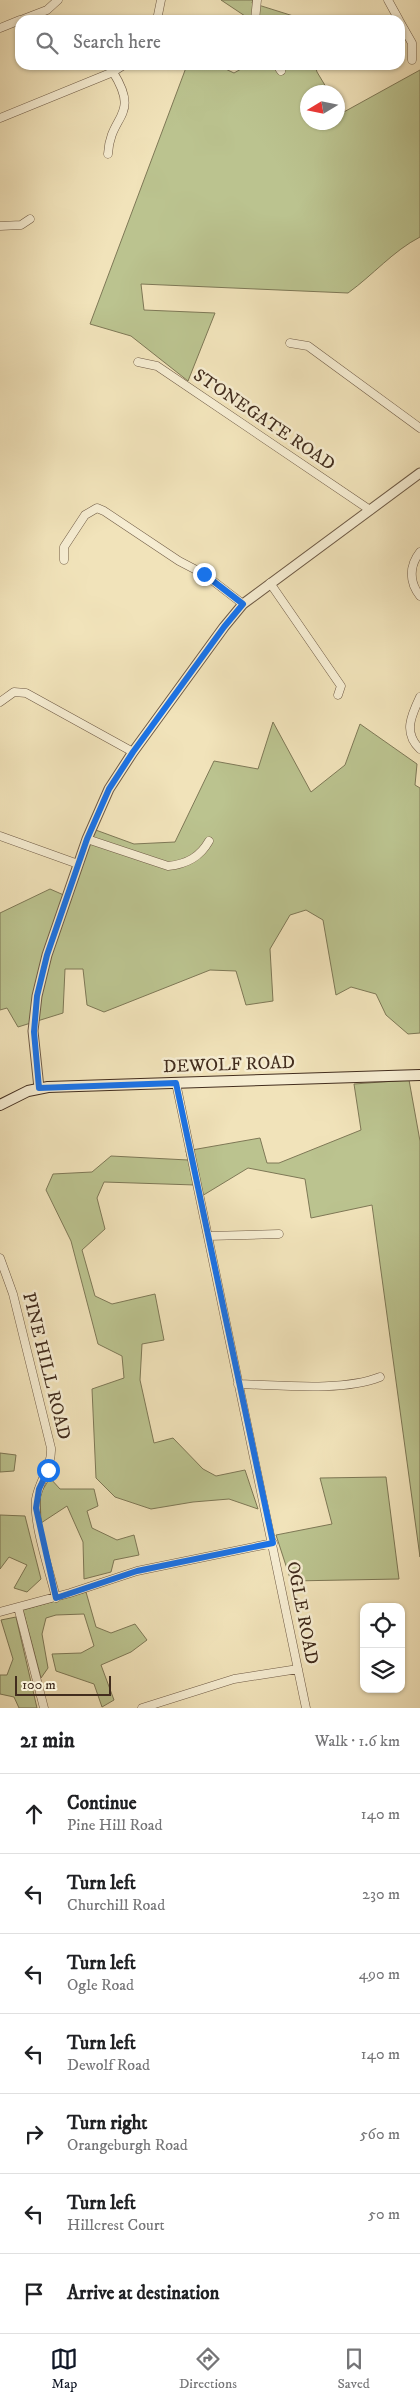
<!DOCTYPE html>
<meta charset="utf-8">
<style>
:root{--surface:#fff;--page:#f2f2f2;--text:#202124;--muted:#757577;--line:#e0e0e0;--accent:#111827}
body{margin:0;font-family:"IM FELL DW Pica",serif;background:var(--page);color:var(--text)}
.controls{position:absolute;right:15px;bottom:15px;display:grid;overflow:hidden;border-radius:10px;box-shadow:0 1px 4px #0004}
.controls button{width:45px;height:45px;display:grid;place-items:center;padding:0;border:0;border-bottom:1px solid var(--line);background:var(--surface);color:var(--text);font:25px sans-serif}
.compass{position:absolute;left:300px;top:85px;width:45px;height:45px;border-radius:50%;background:var(--surface);box-shadow:0 1px 4px #0004;rotate:260deg}
.scale{position:absolute;left:15px;bottom:12px;width:96px;box-sizing:border-box;padding-left:5px;border:2px solid #422d1e;border-top:0;font-size:14px;line-height:18px;white-space:nowrap;color:#422d1e;-webkit-text-stroke:4px #f6edd2;paint-order:stroke}
.stop{position:absolute;width:15px;height:15px;margin:-11px;border:4px solid #1a73e8;border-radius:50%;background:#fff}
.stop.end{background:#1a73e8;border-color:#fff;box-shadow:0 1px 5px #0008}
.list{margin:0;padding:0;list-style:none}
h2{display:flex;justify-content:space-between;align-items:center;height:65px;margin:0;padding:0 20px;font-size:21px}
h2 small{font-size:16px;font-weight:400;color:var(--muted)}
.list li{display:grid;grid-template-columns:32px 1fr auto;gap:15px;align-items:center;box-sizing:border-box;height:80px;padding:0 20px;border-top:1px solid var(--line)}
.list b{display:block;font-size:19px;white-space:nowrap}
.list p{margin:0;font-size:16px;white-space:nowrap;color:var(--muted)}
.list em{font-size:16px;font-style:normal;color:var(--muted)}
.icon{flex:none;width:28px;height:28px;fill:none;stroke:currentColor;stroke-width:2;stroke-linecap:round;stroke-linejoin:round}
.map{position:relative;flex:none;width:420px;height:1708px;overflow:hidden}
.search{position:absolute;background:var(--surface);box-shadow:0 1px 4px #0004;left:15px;right:15px;top:15px;height:55px;display:flex;align-items:center;gap:12px;box-sizing:border-box;padding:0 18px;border-radius:15px;color:var(--muted);font-size:19px}
.sheet{height:625px;background:var(--surface)}
nav{display:flex;justify-content:space-around;align-items:center;box-sizing:border-box;height:70px;border-top:1px solid var(--line);background:var(--surface);font-size:14px;color:var(--muted)}
nav a{display:grid;justify-items:center;gap:2px}
nav .on{color:var(--accent)}
.map>svg:first-child{display:block}
.green{fill:#bbc38f;stroke:#7e7856}
.lines{fill:none;stroke-linecap:round;stroke-linejoin:round}
.minor-casing{stroke:#6e5a45;stroke-width:9}
.tertiary-casing{stroke:#6e5a45;stroke-width:11}
.secondary-casing{stroke:#422d1e;stroke-width:12}
.minor{stroke:#f6edd2;stroke-width:8}
.tertiary{stroke:#f6edd2;stroke-width:9}
.secondary{stroke:#f6edd2;stroke-width:10}
.route{stroke:#1a73e8;stroke-width:6}
.labels{text-anchor:middle;dominant-baseline:central;stroke-width:5;stroke-linejoin:round;paint-order:stroke}
.street-label{font-size:18px;fill:#422d1e;stroke:#f6edd2}
</style>
<div class="map">
<svg width="420" height="1708" viewBox="0 0 420 1708">
<rect width="100%" height="100%" fill="#f1e3ba"/>
<filter id="stains"><feTurbulence type="fractalNoise" baseFrequency=".004" numOctaves="4"/><feColorMatrix values="0 0 0 0 .2 0 0 0 0 .09 0 0 0 0 .02 0 0 0 .5 -.17"/></filter>
<radialGradient id="worn" r=".72"><stop offset=".6" stop-color="#630" stop-opacity="0"/><stop offset="1" stop-color="#630" stop-opacity=".3"/></radialGradient>
<!-- green -->
<path class="green" d="M221 0H253L252 3 306 20H251Z
M187 65H217L234 73 248 65H315L317 72 329 92H308V122H338V106L342 113 420 70V237C393 251 373 275 348 293L141 284 144 310 215 313 188 381 131 336 90 324Z
M273 722 311 792 345 765 360 724 417 764 415 785 420 788V1033L408 1034 386 1015 376 994 351 987 336 995 323 920 306 910 290 915 270 949 273 1001 246 1005 236 971 210 970 104 1012 87 1005 83 969H65L63 1013 18 1027 7 1008 0 1010V913L50 889 66 896 93 829 134 844 175 842 214 761 258 769Z
M409 1080 420 1141V1557L372 1205 311 1218 305 1179 248 1168 197 1199 195 1185 104 1182 97 1198 105 1229 82 1250 95 1296 112 1304 155 1294 164 1340 142 1344 140 1380 154 1443 173 1438 203 1469 216 1476 245 1470 258 1509 229 1499 193 1502 151 1509 115 1497 96 1478 92 1389 124 1378 122 1356 98 1344 71 1241 46 1190 53 1174 92 1172 111 1156 188 1160 186 1151 260 1138 267 1163H279L361 1130 354 1084Z
M0 1453 16 1455 14 1471 0 1472Z
M386 1477 399 1579 291 1581 276 1535 332 1524 320 1478Z
M50 1478 60 1489H94L98 1506 87 1511 92 1528 117 1540 134 1535 139 1555 114 1560 111 1572 84 1579 83 1542 67 1506 41 1523 40 1494Z
M0 1515 25 1516 41 1579 27 1592 14 1588 27 1565 9 1557 0 1569Z
M86 1592 96 1627 111 1633 135 1624 147 1640 131 1652 101 1665 114 1700 102 1707 94 1684 56 1671 52 1654 81 1653 94 1646 84 1614 56 1615 46 1618 42 1634 48 1668 41 1678 23 1610Z
M16 1617 37 1708H19L14 1697 0 1694V1675H7L13 1659 1 1620Z"/>
<g class="lines">
<!-- minor casing -->
<g class="minor-casing">
<path id="minor" d="M388 0 399 20
M21 20 47 10 58 0
M157 20 161 0
M255 20 257 0
M400 22 412 43V60
M0 28 20 20
M277 65 281 71
M0 118 113 72 124 65
M108 154C110 114 141 117 113 72
M0 226 21 225 30 219
M290 343 308 346 420 428
M138 362 157 366 370 510
M420 552C409 566 409 582 420 596
M64 560V547L85 515 97 508 104 511 179 561 204 574 243 604
M270 583 341 686 338 695
M420 697C411 716 403 733 420 749
M0 702 14 692 26 693 133 752
M0 836 78 864
M87 839 168 866C187 864 200 857 209 841
M176 1083 306 1708
M208 1236 279 1234
M0 1258 13 1294 51 1448C52 1468 39 1480 36 1499 33 1524 50 1572 56 1598
M238 1384C279 1385 342 1392 380 1377
M18 1607 44 1708
M0 1612 70 1593 137 1571 273 1543
M142 1708 234 1679 298 1669"/>
</g>
<!-- tertiary casing -->
<g class="tertiary-casing">
<path id="tertiary" d="M39 1088 33 1031 37 996 47 955 87 839 109 789 133 752 224 627 243 604 420 473"/>
</g>
<!-- secondary casing -->
<g class="secondary-casing">
<path id="secondary" d="M0 1105 28 1091 48 1087 420 1075"/>
</g>
<!-- minor -->
<use href="#minor" class="minor"/>
<!-- tertiary -->
<use href="#tertiary" class="tertiary"/>
<!-- secondary -->
<use href="#secondary" class="secondary"/>
</g>
<g class="lines">
<!-- route -->
<path class="route" d="M48 1470 39 1489 36 1508 56 1598 137 1571 273 1543 176 1083 39 1088 34 1032 37 996 47 955 87 839 109 789 133 752 224 627 243 604 204 574"/>
</g>
<g class="labels">
<!-- street labels -->
<g class="street-label">
<text transform="translate(264 420) rotate(34)">STONEGATE ROAD</text>
<text transform="translate(229 1065) rotate(-2)">DEWOLF ROAD</text>
<text transform="translate(46 1366) rotate(76)">PINE HILL ROAD</text>
<text transform="translate(302 1613) rotate(79)">OGLE ROAD</text>
</g>
</g>
<rect width="100%" height="100%" filter="url(#stains)"/>
<rect width="100%" height="100%" fill="url(#worn)"/>
</svg>
<div class="controls">
<button><svg class="icon" aria-label="locate" viewBox="0 0 24 24"><circle cx="12" cy="12" r="6"/><path d="M12 2v4M12 18v4M2 12h4M18 12h4"/></svg></button>
<button><svg class="icon" aria-label="layers" viewBox="0 0 24 24"><path d="M12 4l9 5-9 5-9-5zM3 14l9 5 9-5"/></svg></button>
</div>
<svg class="compass" viewBox="-18 -18 36 36"><path d="M0-13l5 13h-10z" fill="#e53935"/><path d="M0 13l5-13h-10z" fill="#757577"/></svg>
<div class="scale">100 m</div>
<div class="stop" style="left:48px;top:1470px"></div>
<div class="stop end" style="left:204px;top:574px"></div>
<div class="search"><svg class="icon" aria-label="search" viewBox="0 0 24 24"><circle cx="10" cy="10" r="6"/><path d="M15 15l6 6"/></svg>Search here</div>
</div>
<section class="sheet">
<h2>21 min<small>Walk · 1.6 km</small></h2>
<ul class="list">
<li><svg class="icon" aria-label="ahead" viewBox="0 0 24 24"><path d="M12 20V5M6 11l6-6 6 6"/></svg><div><b>Continue</b><p>Pine Hill Road</p></div><em>140 m</em></li>
<li><svg class="icon" aria-label="left" viewBox="0 0 24 24"><path d="M17 20v-9H6M10 6l-5 5 5 5"/></svg><div><b>Turn left</b><p>Churchill Road</p></div><em>230 m</em></li>
<li><svg class="icon" aria-label="left" viewBox="0 0 24 24"><path d="M17 20v-9H6M10 6l-5 5 5 5"/></svg><div><b>Turn left</b><p>Ogle Road</p></div><em>490 m</em></li>
<li><svg class="icon" aria-label="left" viewBox="0 0 24 24"><path d="M17 20v-9H6M10 6l-5 5 5 5"/></svg><div><b>Turn left</b><p>Dewolf Road</p></div><em>140 m</em></li>
<li><svg class="icon" aria-label="right" viewBox="0 0 24 24"><path d="M7 20v-9h11M14 6l5 5-5 5"/></svg><div><b>Turn right</b><p>Orangeburgh Road</p></div><em>560 m</em></li>
<li><svg class="icon" aria-label="left" viewBox="0 0 24 24"><path d="M17 20v-9H6M10 6l-5 5 5 5"/></svg><div><b>Turn left</b><p>Hillcrest Court</p></div><em>50 m</em></li>
<li><svg class="icon" aria-label="arrive" viewBox="0 0 24 24"><path d="M6 21V4h12l-3 4 3 4H6"/></svg><div><b>Arrive at destination</b></div></li>
</ul>
</section>
<nav>
<a class="on"><svg class="icon" aria-label="map" viewBox="0 0 24 24"><path d="M3 6l6-2 6 2 6-2v14l-6 2-6-2-6 2zM9 4v14M15 6v14"/></svg>Map</a>
<a><svg class="icon" aria-label="directions" viewBox="0 0 24 24"><path d="M12 3l9 9-9 9-9-9zM9 14v-3h6M13 9l2 2-2 2"/></svg>Directions</a>
<a><svg class="icon" aria-label="saved" viewBox="0 0 24 24"><path d="M7 4h10v16l-5-4-5 4z"/></svg>Saved</a>
</nav>
